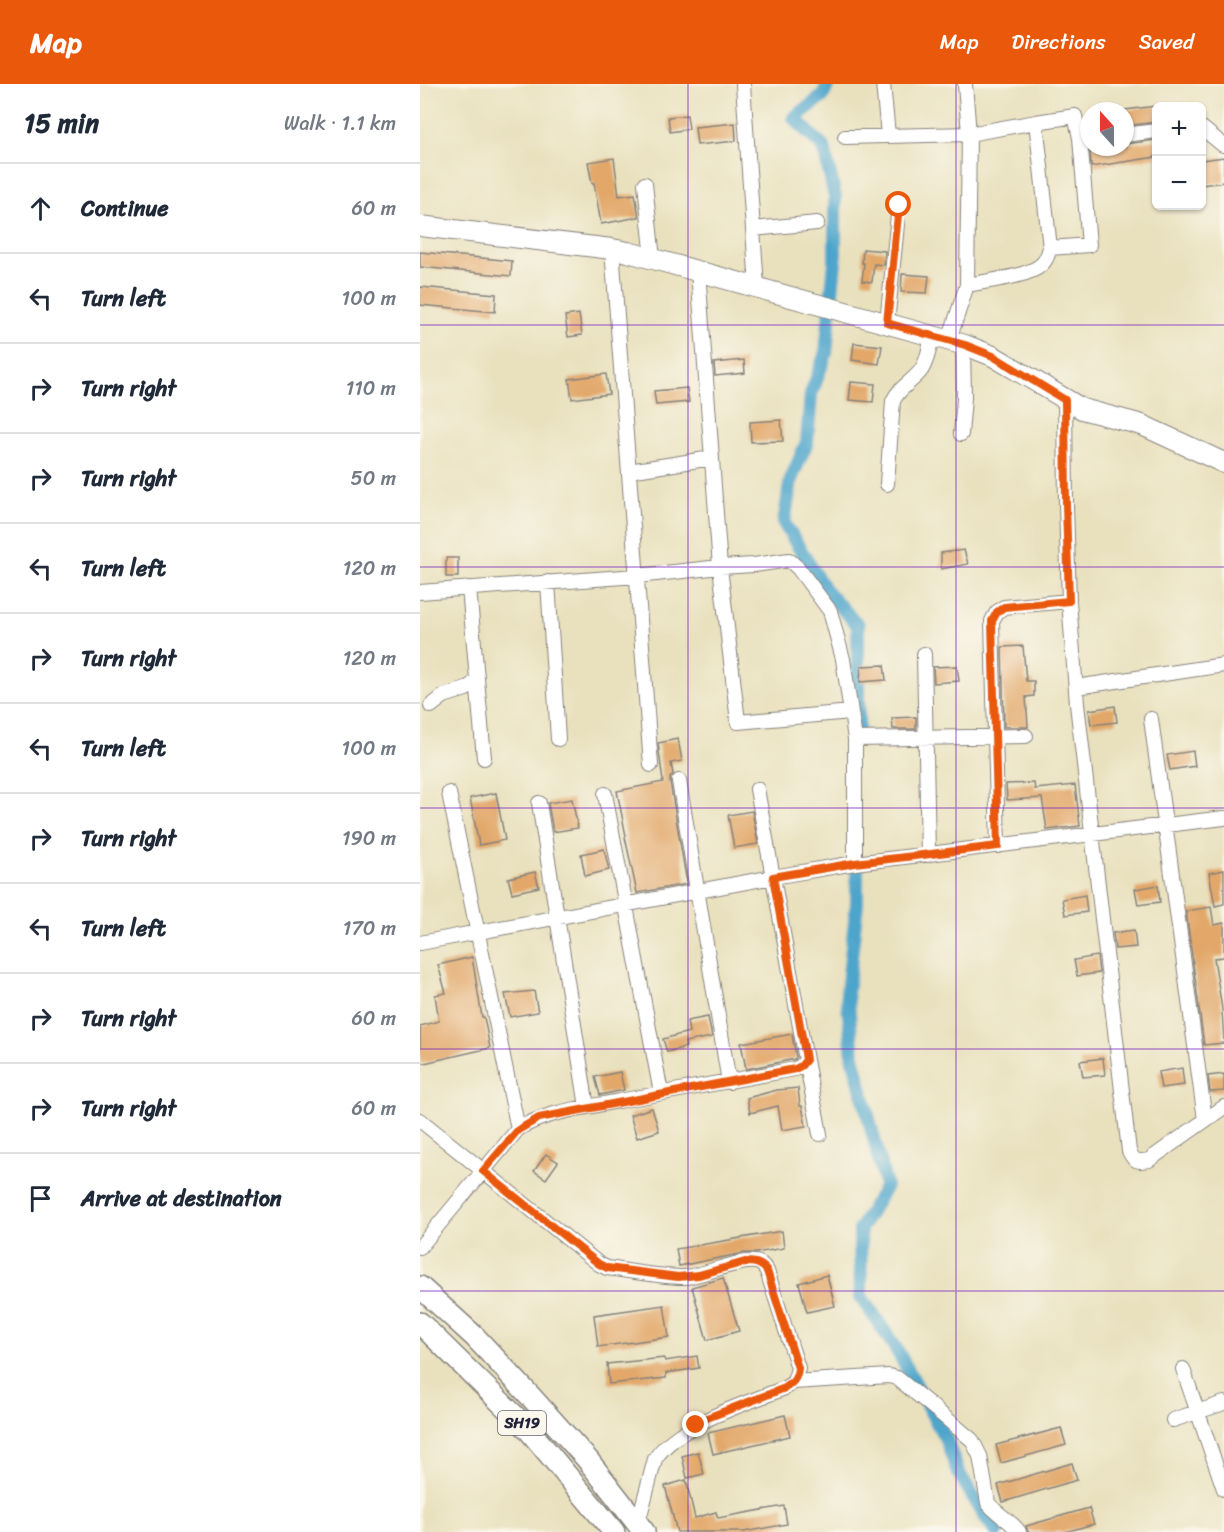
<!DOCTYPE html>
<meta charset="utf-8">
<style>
:root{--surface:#fff;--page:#f2f2f3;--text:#1f2937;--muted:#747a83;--line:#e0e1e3;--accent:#ea580c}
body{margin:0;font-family:Sriracha,sans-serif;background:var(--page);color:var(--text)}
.controls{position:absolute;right:18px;top:18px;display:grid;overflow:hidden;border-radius:9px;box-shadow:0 2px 4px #0004}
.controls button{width:54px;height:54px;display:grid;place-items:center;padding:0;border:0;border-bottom:2px solid var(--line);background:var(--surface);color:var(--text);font:30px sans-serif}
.compass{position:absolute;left:660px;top:18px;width:54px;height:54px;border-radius:50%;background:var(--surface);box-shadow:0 2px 4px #0004;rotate:339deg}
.stop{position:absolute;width:18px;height:18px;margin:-14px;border:4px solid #ea580c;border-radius:50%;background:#fff}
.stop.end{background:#ea580c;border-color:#fff;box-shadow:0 2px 6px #0008}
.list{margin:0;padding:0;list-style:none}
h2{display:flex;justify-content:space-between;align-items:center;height:78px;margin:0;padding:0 24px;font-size:26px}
h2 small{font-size:20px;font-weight:400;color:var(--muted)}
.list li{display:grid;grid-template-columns:39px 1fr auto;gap:18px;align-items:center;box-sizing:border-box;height:90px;padding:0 24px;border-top:2px solid var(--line)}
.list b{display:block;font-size:22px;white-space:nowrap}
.list em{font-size:20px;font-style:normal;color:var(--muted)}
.icon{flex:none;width:33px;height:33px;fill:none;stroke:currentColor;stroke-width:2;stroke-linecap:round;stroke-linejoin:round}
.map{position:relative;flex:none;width:804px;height:1448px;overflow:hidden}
header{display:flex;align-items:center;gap:36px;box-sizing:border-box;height:84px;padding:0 30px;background:var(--accent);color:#fff}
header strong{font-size:28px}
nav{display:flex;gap:33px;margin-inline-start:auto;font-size:21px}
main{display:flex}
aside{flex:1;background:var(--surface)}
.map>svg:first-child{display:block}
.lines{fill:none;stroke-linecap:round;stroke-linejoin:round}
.canal{stroke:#4ea5cb;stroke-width:14}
.building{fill:#e2a769}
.street-casing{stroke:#86827c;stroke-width:16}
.secondary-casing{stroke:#86827c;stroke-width:22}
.primary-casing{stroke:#86827c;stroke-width:24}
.street{stroke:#fff;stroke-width:14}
.secondary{stroke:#fff;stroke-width:20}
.primary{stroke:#fff;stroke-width:21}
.route{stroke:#ea580c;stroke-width:8}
.grid{fill:none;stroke:#7b2cbf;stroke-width:1.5;stroke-opacity:0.55}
.labels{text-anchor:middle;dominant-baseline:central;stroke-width:4.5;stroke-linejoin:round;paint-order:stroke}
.shield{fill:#fbf7ec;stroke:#636270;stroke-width:1.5}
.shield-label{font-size:15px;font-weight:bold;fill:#22223b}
</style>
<header>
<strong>Map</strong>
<nav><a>Map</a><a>Directions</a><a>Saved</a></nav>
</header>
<main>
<aside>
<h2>15 min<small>Walk · 1.1 km</small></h2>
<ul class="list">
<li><svg class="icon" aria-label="ahead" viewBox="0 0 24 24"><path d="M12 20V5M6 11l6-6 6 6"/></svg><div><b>Continue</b></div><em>60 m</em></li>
<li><svg class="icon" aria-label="left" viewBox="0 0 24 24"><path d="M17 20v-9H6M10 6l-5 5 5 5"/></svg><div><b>Turn left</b></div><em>100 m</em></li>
<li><svg class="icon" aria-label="right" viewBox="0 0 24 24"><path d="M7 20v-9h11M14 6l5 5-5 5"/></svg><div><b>Turn right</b></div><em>110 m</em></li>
<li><svg class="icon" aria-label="right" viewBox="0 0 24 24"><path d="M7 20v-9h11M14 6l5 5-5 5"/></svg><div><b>Turn right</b></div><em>50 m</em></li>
<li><svg class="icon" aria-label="left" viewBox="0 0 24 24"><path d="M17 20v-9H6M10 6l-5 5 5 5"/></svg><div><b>Turn left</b></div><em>120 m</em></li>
<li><svg class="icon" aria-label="right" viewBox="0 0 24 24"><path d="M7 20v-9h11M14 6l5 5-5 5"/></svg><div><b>Turn right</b></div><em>120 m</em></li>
<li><svg class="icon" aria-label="left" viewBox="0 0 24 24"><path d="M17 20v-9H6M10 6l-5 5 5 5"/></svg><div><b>Turn left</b></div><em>100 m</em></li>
<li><svg class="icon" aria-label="right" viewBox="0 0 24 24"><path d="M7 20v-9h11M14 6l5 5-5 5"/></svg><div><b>Turn right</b></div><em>190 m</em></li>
<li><svg class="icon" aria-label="left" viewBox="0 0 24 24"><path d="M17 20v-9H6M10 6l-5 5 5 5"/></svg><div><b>Turn left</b></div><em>170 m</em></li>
<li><svg class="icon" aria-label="right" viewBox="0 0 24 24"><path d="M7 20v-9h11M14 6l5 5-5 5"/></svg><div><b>Turn right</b></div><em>60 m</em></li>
<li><svg class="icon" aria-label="right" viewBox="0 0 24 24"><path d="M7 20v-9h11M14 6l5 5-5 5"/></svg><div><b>Turn right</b></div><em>60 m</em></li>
<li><svg class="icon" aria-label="arrive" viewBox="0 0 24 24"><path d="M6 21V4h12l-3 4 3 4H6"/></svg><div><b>Arrive at destination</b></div></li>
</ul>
</aside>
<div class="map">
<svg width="804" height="1448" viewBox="0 0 804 1448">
<rect width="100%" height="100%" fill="#fbf7ec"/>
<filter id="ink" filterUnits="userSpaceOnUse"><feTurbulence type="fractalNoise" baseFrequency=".0167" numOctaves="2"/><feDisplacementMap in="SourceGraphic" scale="12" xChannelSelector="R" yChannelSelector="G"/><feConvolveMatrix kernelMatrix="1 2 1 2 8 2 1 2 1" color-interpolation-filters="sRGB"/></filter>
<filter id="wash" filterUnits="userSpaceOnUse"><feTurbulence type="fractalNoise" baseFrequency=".008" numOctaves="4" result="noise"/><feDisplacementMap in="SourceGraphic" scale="24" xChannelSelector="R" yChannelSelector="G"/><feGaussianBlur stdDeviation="1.35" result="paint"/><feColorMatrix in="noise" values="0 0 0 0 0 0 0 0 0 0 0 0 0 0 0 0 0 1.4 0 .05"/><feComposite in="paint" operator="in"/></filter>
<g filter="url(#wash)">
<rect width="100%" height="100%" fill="#e9e1be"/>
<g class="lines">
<!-- canal -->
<path class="canal" d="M408 0 402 13 374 34 404 64 415 113V178L406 269 391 310 387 358 371 395 364 439 404 505 438 541V643
M437 783V819L427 909 433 972 466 1102 440 1145 441 1213 475 1263 526 1355 537 1386 566 1434 577 1448"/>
</g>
<g id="blocks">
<!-- building -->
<path class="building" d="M736 22V38L705 42V26Z
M267 31 269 45 250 48 248 33Z
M315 39 316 57 277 61 275 43Z
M736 56V73L671 83 670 63H705V60Z
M804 73V98L782 101V76Z
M194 74 199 112 215 110 219 133 181 140 174 99H172L168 78Z
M443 165 465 167 464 181 454 180 452 198 442 197 444 179H442Z
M0 168 92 177 91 192 0 183Z
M482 190 509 192 507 209 481 208Z
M0 203 76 210 75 228 0 221Z
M159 230 162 251 148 253 145 232Z
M434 259 462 262 459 280 432 276Z
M324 276 325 289 295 292 294 279Z
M186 290 189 310 152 315 149 295Z
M431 298 455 300 453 318 429 316Z
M267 304 269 318 236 321 234 307Z
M361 336 363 357 331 358 330 338Z
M544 466 548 480 521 485V469Z
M26 474H38V493H26Z
M603 562 606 597H614V612L606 613 608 643H584L582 563Z
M464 581 466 596 440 598 441 582Z
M537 582 539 597 514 599 513 583Z
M695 622 697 638 671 641 669 626Z
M496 633V645H473L472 634Z
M258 655 262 677 251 679 253 690 250 694V698L267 800 217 809 205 753 206 752 197 707 243 698 238 659Z
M773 667 775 682 750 686 747 671Z
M614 699 615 705 655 701 660 742 627 746 622 714 587 716 586 700Z
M76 709 85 756 59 761 50 714Z
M152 715 158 744 133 748 128 719Z
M332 727 338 760 314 764 308 731Z
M184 765 189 786 165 792 161 770Z
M804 786V820L795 822 789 789Z
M115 788 119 803 92 809 88 794Z
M738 801 740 818 718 821 715 805Z
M665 811 667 828 645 831 642 815Z
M791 823 794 841 804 839V873L794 874 802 925 804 959 784 961 766 827Z
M714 846 716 863 695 865 693 849Z
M677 872 679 889 657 892 654 876Z
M52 873 62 933H64L70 964 0 980V942L19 937 15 911 26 909 18 881Z
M114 907 118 928 90 933 85 910Z
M288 933 292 953 265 958 266 963 247 968 243 955 269 948 267 937Z
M372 950 376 973 375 975 326 985 321 959Z
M683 974 685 991 663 993 660 977Z
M762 984 764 1001 741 1004 738 988Z
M200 988 204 1006 180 1011 175 993Z
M804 990V1007L790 1008 788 992Z
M378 1004 380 1022H382L386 1042 362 1046 358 1022 330 1029 327 1014 357 1006Z
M232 1024 239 1047 217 1054 210 1031Z
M126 1070 138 1078 126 1095 114 1087Z
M362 1147 364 1164 336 1169H324L259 1182 256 1165Z
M407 1191 415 1222 387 1228 379 1199Z
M303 1194 319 1247 287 1256 272 1203Z
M244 1221 249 1253 178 1263 174 1231Z
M277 1272 279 1284 246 1289V1294L189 1300 187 1280 244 1274 245 1277Z
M365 1331 370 1352 293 1370 288 1349Z
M641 1344 646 1361 581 1379 576 1361Z
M278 1368 284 1390 267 1394 262 1372Z
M652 1379 657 1396 583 1418 578 1401Z
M266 1396 275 1434 296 1428 298 1434 364 1422 367 1440 324 1448H257L245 1402Z
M669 1424 674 1440 645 1448H608L606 1442Z"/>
</g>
</g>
<g filter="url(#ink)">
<use href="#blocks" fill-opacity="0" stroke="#86827c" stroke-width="1.5"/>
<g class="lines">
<!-- street casing -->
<g class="street-casing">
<path id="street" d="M323 0 337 203
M463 0 468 51
M782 44 803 61
M705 51 736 47
M425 53 549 50 616 38 655 32 660 54H669
M225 100 233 175
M333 145 397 139
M630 164 669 161 660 54
M192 165 231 681
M278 187 300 483 318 638 431 628
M547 201C566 197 608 193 621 181 627 176 628 170 630 164L616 38
M467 239 479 121
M529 256 547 201 549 50 545 0
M645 316 646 421 649 517 657 620 709 1067C714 1078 718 1078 729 1076L804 1023
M541 350 544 314 543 260
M209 387 292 374
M467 400 473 317C479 303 494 297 502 285 508 275 510 262 512 252
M128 498 138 655
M49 504 64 674
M0 508 217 492 300 483 334 481 369 476 378 484 410 527 423 575 435 655V779
M504 570 508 771
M656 603 804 581
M11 622 24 612 46 605 57 597
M731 635 785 1036
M435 655 606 652
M259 697 309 998
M29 709 98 1045
M185 710 241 1009
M119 719 167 1023
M578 762 572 537 577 528 584 523 649 517
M0 859 353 793 435 779 804 734
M386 976 400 1050
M0 1036 179 1180 187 1184C210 1187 242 1193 265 1193 283 1192 327 1171 341 1180 343 1181 346 1186 347 1187L378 1284 374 1298 365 1304C327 1319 257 1340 235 1375L218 1439
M0 1163 98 1045C127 1027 165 1024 199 1017 257 1006 316 996 375 985L381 982 386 976 337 705
M763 1285 804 1405
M374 1298 469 1292 477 1294 514 1324 552 1356 560 1372 568 1419C577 1431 591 1436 599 1448
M753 1336 804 1319"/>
</g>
<!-- secondary casing -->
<g class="secondary-casing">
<path id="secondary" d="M0 142 192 165 208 168 545 261 573 272 662 325 722 341 804 379"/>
</g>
<!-- primary casing -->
<g class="primary-casing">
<path id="primary" d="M0 1203 55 1253 112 1314 167 1375 224 1448
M0 1239 109 1346 194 1448"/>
</g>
<!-- street -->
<use href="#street" class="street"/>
<!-- secondary -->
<use href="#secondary" class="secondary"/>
<!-- primary -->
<use href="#primary" class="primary"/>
</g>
</g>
<g class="lines" filter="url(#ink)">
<!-- route -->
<path class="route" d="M276 1341 287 1334 365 1304C374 1298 377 1294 378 1284L347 1187C341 1179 335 1178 325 1178L279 1191 258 1193 187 1184 179 1180 63 1087 98 1046 119 1034 375 985 381 982 386 976 385 969 353 793 435 779 578 762 572 537 577 528 584 523 649 517 646 421 645 316 573 272 545 261 467 239 479 121"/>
</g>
<!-- grid -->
<path class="grid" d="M268 0V1448M536 0V1448M0 241H804M0 483H804M0 724H804M0 965H804M0 1207H804"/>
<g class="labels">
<!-- shield labels -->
<rect class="shield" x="78" y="1327" width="48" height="24" rx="4.5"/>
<g class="shield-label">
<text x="102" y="1339">SH19</text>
</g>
</g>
</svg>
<div class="controls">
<button>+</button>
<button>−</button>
</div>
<svg class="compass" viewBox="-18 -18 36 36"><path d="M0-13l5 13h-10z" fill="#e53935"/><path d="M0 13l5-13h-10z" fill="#747a83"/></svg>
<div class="stop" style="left:479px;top:121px"></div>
<div class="stop end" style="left:276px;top:1341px"></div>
</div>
</main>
